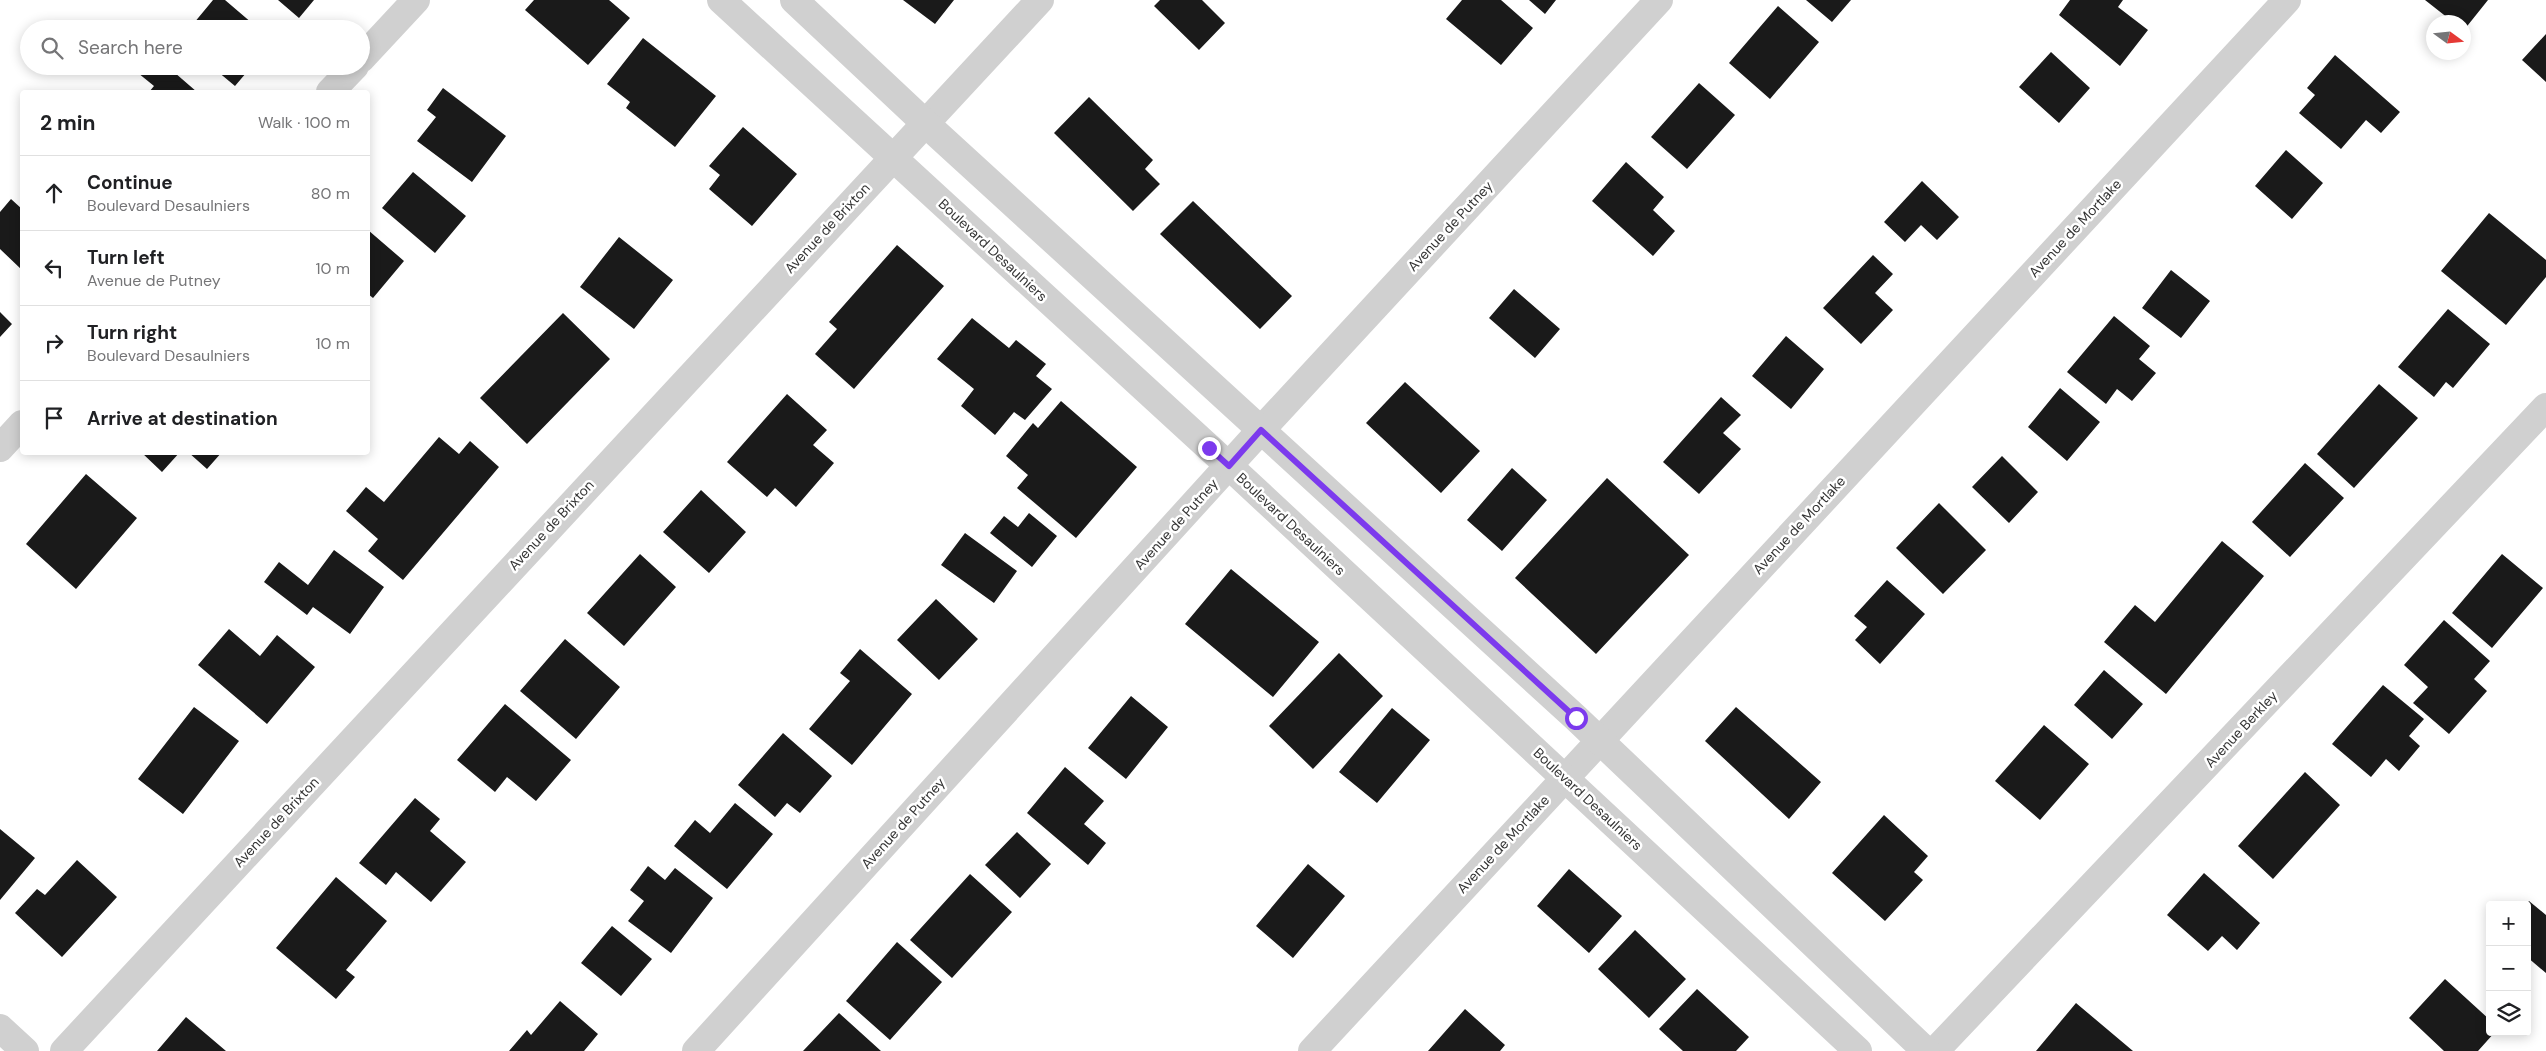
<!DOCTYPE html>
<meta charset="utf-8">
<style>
:root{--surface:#fff;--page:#f2f2f2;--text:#202124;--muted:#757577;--line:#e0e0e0}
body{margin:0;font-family:"DM Sans",sans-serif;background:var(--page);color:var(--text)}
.controls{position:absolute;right:15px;bottom:15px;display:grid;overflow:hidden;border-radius:5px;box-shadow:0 2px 12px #0003}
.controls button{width:45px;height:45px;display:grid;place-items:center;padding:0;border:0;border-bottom:1px solid var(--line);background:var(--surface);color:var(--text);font:25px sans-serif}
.compass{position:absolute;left:2426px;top:15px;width:45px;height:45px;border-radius:50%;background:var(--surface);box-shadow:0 2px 12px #0003;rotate:105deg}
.stop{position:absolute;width:15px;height:15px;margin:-11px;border:4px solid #7c3aed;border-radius:50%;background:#fff}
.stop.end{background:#7c3aed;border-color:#fff;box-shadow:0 1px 5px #0008}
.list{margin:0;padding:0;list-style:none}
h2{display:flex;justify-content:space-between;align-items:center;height:65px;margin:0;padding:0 20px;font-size:21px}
h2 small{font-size:16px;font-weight:400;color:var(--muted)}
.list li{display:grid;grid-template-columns:32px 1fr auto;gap:15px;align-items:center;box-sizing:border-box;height:75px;padding:0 20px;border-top:1px solid var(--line)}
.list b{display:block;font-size:19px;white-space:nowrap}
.list p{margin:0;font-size:16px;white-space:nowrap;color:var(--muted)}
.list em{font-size:16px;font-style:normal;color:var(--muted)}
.icon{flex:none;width:28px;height:28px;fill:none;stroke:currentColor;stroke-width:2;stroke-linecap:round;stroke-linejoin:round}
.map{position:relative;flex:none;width:2546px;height:1051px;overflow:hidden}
.search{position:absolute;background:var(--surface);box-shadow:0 2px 12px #0003;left:20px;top:20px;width:350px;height:55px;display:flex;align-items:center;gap:12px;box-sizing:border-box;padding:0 18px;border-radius:28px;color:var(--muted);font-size:19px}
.panel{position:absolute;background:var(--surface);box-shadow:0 2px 12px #0003;left:20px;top:90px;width:350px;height:365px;border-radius:5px}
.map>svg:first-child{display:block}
.building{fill:#1a1a1a}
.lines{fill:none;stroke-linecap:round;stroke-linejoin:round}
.minor{stroke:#d0d0d0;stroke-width:28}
.tertiary{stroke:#d0d0d0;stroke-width:28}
.route{stroke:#7c3aed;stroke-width:6}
.labels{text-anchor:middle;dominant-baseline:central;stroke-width:5;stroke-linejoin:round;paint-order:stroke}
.street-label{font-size:14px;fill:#333;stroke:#fff}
</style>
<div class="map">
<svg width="2546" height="1051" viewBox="0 0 2546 1051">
<rect width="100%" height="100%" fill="#fff"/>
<!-- building -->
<path class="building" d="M213 0H225L259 29H189Z
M278 0H314L299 18Z
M534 0H609L630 18 588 65 525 10Z
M903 0H954L935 24Z
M1160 0H1202L1225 23 1199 50 1154 6Z
M1462 0H1501L1533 28 1501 65 1446 19Z
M1529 0H1556L1545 14Z
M1806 0H1851L1832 22Z
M2070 0H2123L2118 7 2148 30 2120 66 2059 15Z
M2425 0H2488L2464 30V22H2453Z
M1778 6 1819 42 1770 99 1729 63Z
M2546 34V82L2522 60Z
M643 38 716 96 675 147 626 108 630 102 607 84Z
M2051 52 2090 88 2059 123 2019 87Z
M2335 55 2400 112 2381 133 2366 120 2341 149 2299 113 2315 95 2307 88Z
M144 66H167L197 92H149L154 86 138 73Z
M211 66H252L235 86Z
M1699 83 1735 115 1687 169 1651 137Z
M443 88 506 136 472 182 417 141 436 117 427 110Z
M1089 97 1153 160 1145 169 1160 184 1133 211 1054 133Z
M743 127 797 174 752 226 709 189 720 175 709 166Z
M2286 150 2323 183 2292 219 2255 186Z
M1626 162 1664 197 1653 210 1675 231 1653 256 1592 201Z
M413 172 466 216 435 253 382 208Z
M1922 181 1959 217 1937 240 1921 225 1905 242 1884 222Z
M11 199 22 209V270L0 249V212Z
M1193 201 1292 296 1260 329 1160 234Z
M2489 213 2546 260V277L2506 325 2441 271Z
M368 230 404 261 373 298 368 294Z
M619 237 673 280 634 329 580 287Z
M897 245 944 286 854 389 815 354 837 329 829 322Z
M1873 255 1893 274 1875 293 1893 310 1861 344 1823 308Z
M2171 270 2210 301 2181 338 2142 308Z
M1514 289 1560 329 1535 358 1489 318Z
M2448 309 2490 344 2453 388 2446 382 2434 397 2398 367Z
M0 312 12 324 0 337Z
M563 313 610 359 527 444 480 398Z
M2114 316 2150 346 2139 359 2156 373 2132 401 2117 389 2106 404 2067 372Z
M972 318 1009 348 1016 340 1046 364 1036 376 1052 389 1025 420 1014 412 995 435 961 406 974 389 937 359Z
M1786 336 1824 369 1791 409 1752 376Z
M1405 382 1480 451 1441 493 1366 423Z
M2379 384 2418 418 2354 488 2317 454Z
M2060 388 2100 422 2067 461 2028 427Z
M787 394 827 430 813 445 834 463 796 507 775 488 767 497 727 462Z
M1721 397 1741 415 1723 433 1741 449 1699 494 1663 462Z
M1061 401 1137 467 1076 538 1017 488 1028 475 1006 456 1033 423 1038 428Z
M439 437 459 454 470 441 499 467 403 580 368 551 378 539 346 511 366 487 384 502Z
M141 452H180L162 472Z
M188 452H222L207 469Z
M2002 456 2038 492 2009 523 1972 487Z
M2305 463 2344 498 2290 557 2252 522Z
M1512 468 1547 500 1502 551 1467 520Z
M86 474 137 518 76 589 26 544Z
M1607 478 1689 555 1596 654 1515 578Z
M701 490 746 532 709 573 663 532Z
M1939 503 1986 550 1943 594 1896 548Z
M1029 513 1057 536 1032 567 990 533 1004 516 1018 527Z
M965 533 1017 571 994 603 941 565Z
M2222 541 2264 576 2166 694 2104 642 2135 605 2155 622Z
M334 550 384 587 350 634 313 607 307 615 264 582 279 562 308 585Z
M640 554 676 587 624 646 587 613Z
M2502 554 2543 588 2492 648 2452 613Z
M1231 569 1319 642 1273 697 1185 624Z
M1887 580 1925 614 1880 664 1855 640 1867 627 1854 616Z
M936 599 978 639 939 680 897 640Z
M2444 620 2490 661 2474 679 2487 691 2449 734 2413 703 2428 687 2404 665Z
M229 629 260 656 277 635 315 667 267 724 198 665Z
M565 639 620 687 576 739 520 691Z
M860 649 912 694 852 765 809 729 850 681 840 673Z
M1339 653 1383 696 1313 769 1269 726Z
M2104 670 2143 704 2112 739 2074 705Z
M2383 685 2424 719 2409 736 2420 746 2399 771 2386 759 2371 777 2332 744Z
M1131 696 1168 727 1126 779 1088 748Z
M505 704 571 760 536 801 507 777 495 792 457 760Z
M194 707 239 741 183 814 138 779Z
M1736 707 1821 782 1789 819 1705 741Z
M1392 708 1430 740 1377 803 1339 772Z
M2044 725 2089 764 2040 820 1995 781Z
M783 733 832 776 800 813 787 803 775 817 738 785Z
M1065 767 1104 801 1084 824 1106 843 1088 865 1027 813Z
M2305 772 2340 805 2273 879 2238 846Z
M415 798 440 819 430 831 466 862 431 902 396 872 386 885 359 863Z
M735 803 773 834 727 889 674 846 695 820 710 833Z
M1884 815 1928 856 1914 872 1923 880 1885 921 1832 873Z
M0 829 35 858 0 900Z
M1017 832 1051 864 1020 898 985 865Z
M77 860 117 897 62 957 15 913 37 889 45 895Z
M1308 864 1345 896 1293 958 1256 926Z
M648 866 665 880 675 868 713 898 671 953 628 921 644 901 630 890Z
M1569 869 1622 916 1589 953 1537 906Z
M2204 873 2260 923 2237 950 2222 936 2208 951 2167 915Z
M970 874 1012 912 952 978 910 940Z
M336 877 387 921 346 970 355 977 336 999 276 948Z
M2529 901 2546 915V973L2527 957 2526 905Z
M612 926 652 959 621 996 581 963Z
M1635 930 1686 979 1649 1018 1598 969Z
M897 942 942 982 890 1040 846 1001Z
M2445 979 2490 1020V1032H2495L2478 1051H2444L2409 1018Z
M1697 989 1749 1037 1736 1051H1683L1659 1029Z
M560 1001 598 1034 584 1051H509L527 1030 531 1035Z
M2076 1003 2133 1051H2036Z
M1465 1009 1505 1045 1500 1051H1428Z
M839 1013 881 1051H803Z
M186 1017 226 1051H157Z"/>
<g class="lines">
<!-- minor -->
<path class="minor" d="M361 59 416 0
M330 92 355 66
M0 448 22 424
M0 1028 25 1051
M64 1051 1040 0
M696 1051 1261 430 1659 0
M1312 1051 2287 0
M1935 1051 2546 407"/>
<!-- tertiary -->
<path class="tertiary" d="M721 0 1229 466 1858 1051
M794 0 925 123 1576 718 1926 1051"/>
</g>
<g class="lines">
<!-- route -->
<path class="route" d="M1209 448 1229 466 1261 430 1576 718"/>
</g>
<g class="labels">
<!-- street labels -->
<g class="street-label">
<text transform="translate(1450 226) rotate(-47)">Avenue de Putney</text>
<text transform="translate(827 228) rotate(-47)">Avenue de Brixton</text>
<text transform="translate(2075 228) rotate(-47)">Avenue de Mortlake</text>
<text transform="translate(993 250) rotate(43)">Boulevard Desaulniers</text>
<text transform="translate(1176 524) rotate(-48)">Avenue de Putney</text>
<text transform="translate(1291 524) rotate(43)">Boulevard Desaulniers</text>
<text transform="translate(551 525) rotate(-47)">Avenue de Brixton</text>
<text transform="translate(1799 525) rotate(-47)">Avenue de Mortlake</text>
<text transform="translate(2241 729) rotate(-47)">Avenue Berkley</text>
<text transform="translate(1588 799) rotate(43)">Boulevard Desaulniers</text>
<text transform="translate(276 822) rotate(-47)">Avenue de Brixton</text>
<text transform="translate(903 823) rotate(-48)">Avenue de Putney</text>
<text transform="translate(1503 844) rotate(-47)">Avenue de Mortlake</text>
</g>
</g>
</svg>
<div class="controls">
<button>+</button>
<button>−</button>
<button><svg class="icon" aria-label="layers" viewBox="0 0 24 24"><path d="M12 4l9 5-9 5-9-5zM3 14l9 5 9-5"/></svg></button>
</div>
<svg class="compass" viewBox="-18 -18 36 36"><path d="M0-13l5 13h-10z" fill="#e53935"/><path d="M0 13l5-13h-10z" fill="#757577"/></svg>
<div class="stop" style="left:1576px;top:718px"></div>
<div class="stop end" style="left:1209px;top:448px"></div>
<div class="search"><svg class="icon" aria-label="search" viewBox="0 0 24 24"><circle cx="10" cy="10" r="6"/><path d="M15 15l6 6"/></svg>Search here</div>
<section class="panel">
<h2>2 min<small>Walk · 100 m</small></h2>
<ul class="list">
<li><svg class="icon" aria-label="ahead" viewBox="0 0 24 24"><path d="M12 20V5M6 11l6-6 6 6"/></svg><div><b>Continue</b><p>Boulevard Desaulniers</p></div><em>80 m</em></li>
<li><svg class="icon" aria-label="left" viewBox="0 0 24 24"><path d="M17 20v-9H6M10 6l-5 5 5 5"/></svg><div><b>Turn left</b><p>Avenue de Putney</p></div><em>10 m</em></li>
<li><svg class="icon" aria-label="right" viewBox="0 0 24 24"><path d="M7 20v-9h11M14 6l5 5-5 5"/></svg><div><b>Turn right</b><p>Boulevard Desaulniers</p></div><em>10 m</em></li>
<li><svg class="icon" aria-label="arrive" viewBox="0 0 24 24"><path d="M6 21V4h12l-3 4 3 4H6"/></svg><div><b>Arrive at destination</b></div></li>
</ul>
</section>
</div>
